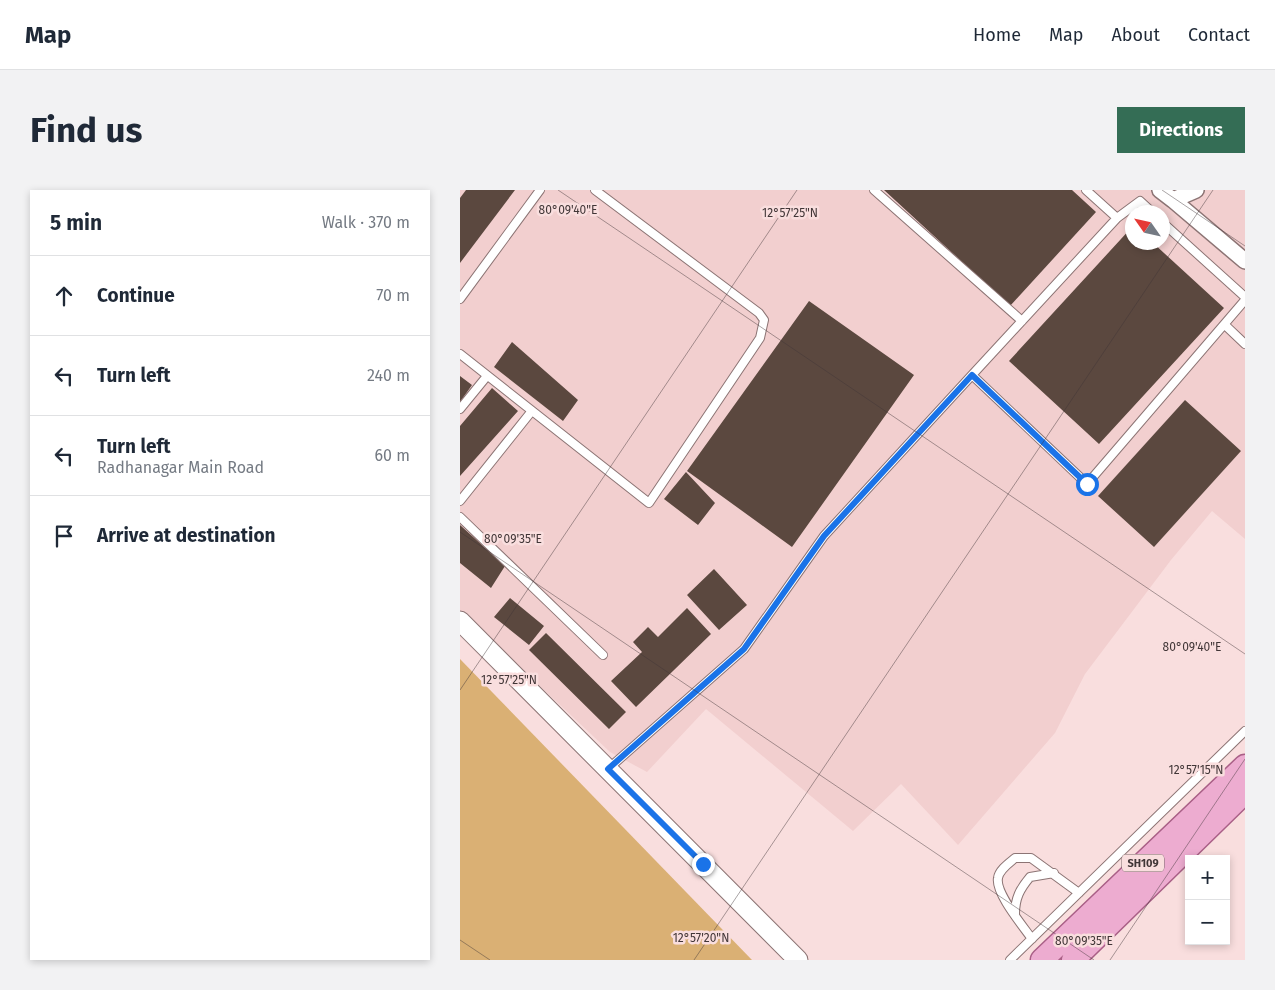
<!DOCTYPE html>
<meta charset="utf-8">
<style>
:root{--surface:#fff;--page:#f2f2f3;--text:#1f2937;--muted:#747a83;--line:#e0e1e3;--accent:#346d55}
body{margin:0;font-family:"Fira Sans",sans-serif;background:var(--page);color:var(--text)}
.controls{position:absolute;right:15px;bottom:15px;display:grid;overflow:hidden;border-radius:0px;box-shadow:0 2px 8px #0003}
.controls button{width:45px;height:45px;display:grid;place-items:center;padding:0;border:0;border-bottom:1px solid var(--line);background:var(--surface);color:var(--text);font:25px sans-serif}
.compass{position:absolute;left:665px;top:15px;width:45px;height:45px;border-radius:50%;background:var(--surface);box-shadow:0 2px 8px #0003;rotate:304deg}
.stop{position:absolute;width:15px;height:15px;margin:-11px;border:4px solid #1a73e8;border-radius:50%;background:#fff}
.stop.end{background:#1a73e8;border-color:#fff;box-shadow:0 1px 5px #0008}
.list{margin:0;padding:0;list-style:none}
h2{display:flex;justify-content:space-between;align-items:center;height:65px;margin:0;padding:0 20px;font-size:21px}
h2 small{font-size:16px;font-weight:400;color:var(--muted)}
.list li{display:grid;grid-template-columns:32px 1fr auto;gap:15px;align-items:center;box-sizing:border-box;height:80px;padding:0 20px;border-top:1px solid var(--line)}
.list b{display:block;font-size:19px;white-space:nowrap}
.list p{margin:0;font-size:16px;white-space:nowrap;color:var(--muted)}
.list em{font-size:16px;font-style:normal;color:var(--muted)}
.icon{flex:none;width:28px;height:28px;fill:none;stroke:currentColor;stroke-width:2;stroke-linecap:round;stroke-linejoin:round}
.map{position:relative;flex:none;width:785px;height:770px;overflow:hidden;border-radius:0px}
header{display:flex;align-items:center;gap:30px;box-sizing:border-box;height:70px;padding:0 25px;background:var(--surface);border-bottom:1px solid var(--line)}
header strong{font-size:24px}
nav{display:flex;gap:28px;margin-inline-start:auto;font-size:18px}
.intro{display:flex;align-items:center;justify-content:space-between;box-sizing:border-box;height:120px;padding:0 30px}
h1{margin:0;font-size:35px}
.button{padding:12px 22px;border-radius:0px;background:var(--accent);color:#fff;font-size:18px;font-weight:700}
main{display:flex;gap:30px;padding:0 30px}
aside{flex:1;background:var(--surface);border-radius:0px;box-shadow:0 2px 8px #0003}
.map>svg:first-child{display:block}
.built{fill:#f2cfcf;fill-rule:evenodd}
.green{fill:#dab074}
.building{fill:#5b483f}
.lines{fill:none;stroke-linecap:round;stroke-linejoin:round}
.service-casing{stroke:#8c7474;stroke-width:10}
.minor-casing{stroke:#8c7474;stroke-width:18}
.tertiary-casing{stroke:#8c7474;stroke-width:21}
.primary-casing{stroke:#a95f86;stroke-width:25}
.service{stroke:#fff;stroke-width:8}
.minor{stroke:#fff;stroke-width:15}
.tertiary{stroke:#fff;stroke-width:19}
.primary{stroke:#edacd0;stroke-width:22}
.route{stroke:#1a73e8;stroke-width:6}
.ticks{fill:none;stroke:#413637;stroke-width:1;stroke-opacity:0.45}
.labels{text-anchor:middle;dominant-baseline:central;stroke-width:5;stroke-linejoin:round;paint-order:stroke}
.shield{fill:#f9dede;stroke:#786869;stroke-width:1}
.shield-label{font-size:11px;font-weight:bold;fill:#413637}
.ticks-label{font-size:12px;text-anchor:middle;fill:#413637;stroke:#f9dede;stroke-width:5;stroke-linejoin:round;paint-order:stroke}
</style>
<header>
<strong>Map</strong>
<nav><a>Home</a><a>Map</a><a>About</a><a>Contact</a></nav>
</header>
<div class="intro"><h1>Find us</h1><a class="button">Directions</a></div>
<main>
<aside>
<h2>5 min<small>Walk · 370 m</small></h2>
<ul class="list">
<li><svg class="icon" aria-label="ahead" viewBox="0 0 24 24"><path d="M12 20V5M6 11l6-6 6 6"/></svg><div><b>Continue</b></div><em>70 m</em></li>
<li><svg class="icon" aria-label="left" viewBox="0 0 24 24"><path d="M17 20v-9H6M10 6l-5 5 5 5"/></svg><div><b>Turn left</b></div><em>240 m</em></li>
<li><svg class="icon" aria-label="left" viewBox="0 0 24 24"><path d="M17 20v-9H6M10 6l-5 5 5 5"/></svg><div><b>Turn left</b><p>Radhanagar Main Road</p></div><em>60 m</em></li>
<li><svg class="icon" aria-label="arrive" viewBox="0 0 24 24"><path d="M6 21V4h12l-3 4 3 4H6"/></svg><div><b>Arrive at destination</b></div></li>
</ul>
</aside>
<div class="map">
<svg width="785" height="770" viewBox="0 0 785 770">
<rect width="100%" height="100%" fill="#f9dede"/>
<!-- built -->
<path class="built" d="M0 0H785V349L752 321 711 370 625 484 595 543 498 655 441 594 393 641 246 519 187 582 150 562 0 421ZM672 22H702V52H672Z"/>
<!-- green -->
<path class="green" d="M0 469 292 770H0Z"/>
<!-- building -->
<path class="building" d="M6 0H55L0 73V8Z
M424 0H612L636 22 550 116Z
M672 37V52H692L764 118 639 254 549 171Z
M349 111 454 185 332 357 227 281Z
M52 152 118 210 103 231 34 177Z
M0 186 12 195 0 212Z
M32 198 58 221 0 286V236Z
M725 210 781 261 694 357 638 306Z
M226 282 255 313 238 335 204 309Z
M0 335 45 376 31 398 0 373Z
M254 379 287 415 259 440 227 405Z
M50 408 84 436 69 455 34 427Z
M227 418 251 444 176 517 151 491 182 462 173 452 188 437 198 447Z
M86 443 166 522 149 539 69 460Z"/>
<g class="lines">
<!-- service casing -->
<g class="service-casing">
<path id="service" d="M414 0 562 131
M626 0 657 28
M692 22 680 11 657 28 512 185 627 294 785 110
M702 32 785 107
M0 109 80 0
M765 135 785 154
M0 164 189 313 300 148 304 130 299 123 135 0
M0 219 27 186
M0 311 71 222
M0 327 143 465
M148 579 284 459 364 346 512 185
M555 724C555 708 560 699 570 687L594 683
M572 749C563 736 535 703 538 688 539 680 549 673 555 668H571L619 703
M550 770 785 541"/>
</g>
<!-- minor casing -->
<g class="minor-casing">
<path id="minor" d="M700 0 713 10 736 0
M713 10 785 71"/>
</g>
<!-- tertiary casing -->
<g class="tertiary-casing">
<path id="tertiary" d="M0 431 338 770"/>
</g>
<!-- primary casing -->
<g class="primary-casing">
<path id="primary" d="M582 770 785 576
M613 770 785 602"/>
</g>
<!-- service -->
<use href="#service" class="service"/>
<!-- minor -->
<use href="#minor" class="minor"/>
<!-- tertiary -->
<use href="#tertiary" class="tertiary"/>
<!-- primary -->
<use href="#primary" class="primary"/>
</g>
<g class="lines">
<!-- route -->
<path class="route" d="M243 674 148 579 284 459 364 346 512 185 627 294"/>
</g>
<!-- ticks -->
<path class="ticks" d="M98 0 785 464M702 0 785 56M0 342 634 770M0 500 337 0M0 750 30 770M234 770 753 0M650 770 785 569"/>
<g class="labels">
<!-- shield labels -->
<rect class="shield" x="662" y="664.5" width="42" height="17" rx="4"/>
<g class="shield-label">
<text x="683" y="673">SH109</text>
</g>
</g>
<g class="ticks-label">
<text x="108" y="24">80°09'40"E</text>
<text x="330" y="27">12°57'25"N</text>
<text x="53" y="353">80°09'35"E</text>
<text x="732" y="461">80°09'40"E</text>
<text x="49" y="494">12°57'25"N</text>
<text x="736" y="584">12°57'15"N</text>
<text x="241" y="752">12°57'20"N</text>
<text x="624" y="755">80°09'35"E</text>
</g>
</svg>
<div class="controls">
<button>+</button>
<button>−</button>
</div>
<svg class="compass" viewBox="-18 -18 36 36"><path d="M0-13l5 13h-10z" fill="#e53935"/><path d="M0 13l5-13h-10z" fill="#747a83"/></svg>
<div class="stop" style="left:627px;top:294px"></div>
<div class="stop end" style="left:243px;top:674px"></div>
</div>
</main>
